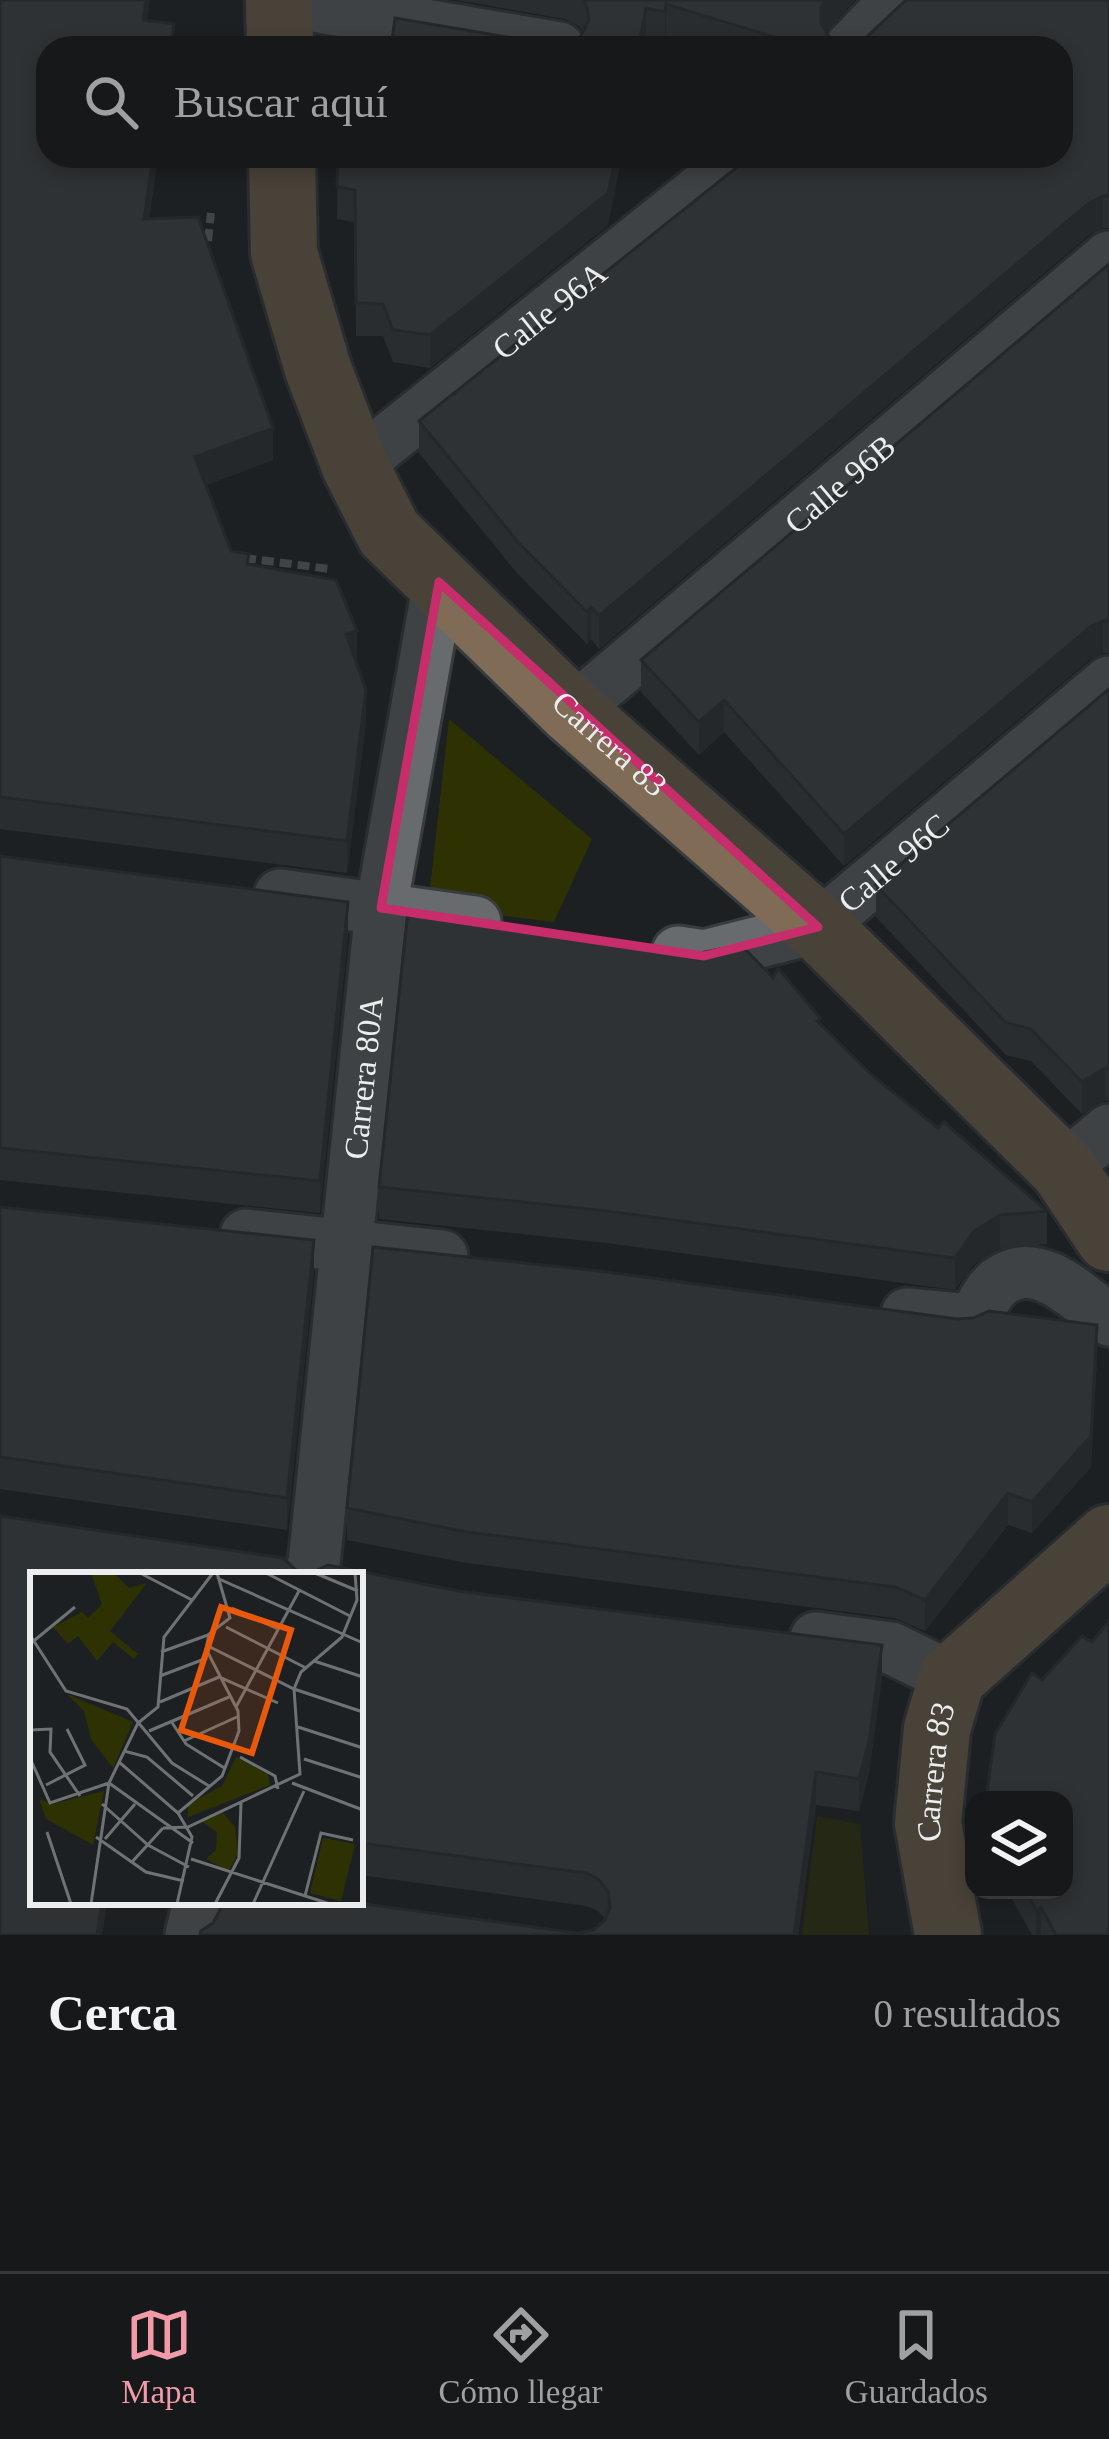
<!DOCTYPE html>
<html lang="es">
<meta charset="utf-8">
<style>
:root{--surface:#16181a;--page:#1f2123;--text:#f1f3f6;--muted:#9ea0a2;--line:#353739;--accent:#f39aa9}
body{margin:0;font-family:Georgia,serif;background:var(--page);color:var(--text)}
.controls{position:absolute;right:36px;bottom:36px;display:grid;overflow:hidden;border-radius:24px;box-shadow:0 6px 18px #0003}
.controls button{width:108px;height:108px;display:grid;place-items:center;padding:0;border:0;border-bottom:3px solid var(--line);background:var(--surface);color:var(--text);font:60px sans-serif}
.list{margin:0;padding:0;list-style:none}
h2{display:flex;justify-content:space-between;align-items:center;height:156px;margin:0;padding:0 48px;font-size:51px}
h2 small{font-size:39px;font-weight:400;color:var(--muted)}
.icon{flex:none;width:66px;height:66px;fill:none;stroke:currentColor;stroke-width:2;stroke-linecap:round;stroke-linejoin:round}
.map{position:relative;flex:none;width:1109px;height:1935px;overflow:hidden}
.search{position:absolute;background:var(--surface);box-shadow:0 6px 18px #0003;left:36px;right:36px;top:36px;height:132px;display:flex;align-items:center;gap:30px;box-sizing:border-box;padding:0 42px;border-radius:36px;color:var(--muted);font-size:45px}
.sheet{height:336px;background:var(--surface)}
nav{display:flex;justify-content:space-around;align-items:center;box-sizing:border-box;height:168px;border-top:3px solid var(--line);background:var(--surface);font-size:33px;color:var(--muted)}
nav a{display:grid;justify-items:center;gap:6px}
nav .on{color:var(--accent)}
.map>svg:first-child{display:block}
.green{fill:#2e3203}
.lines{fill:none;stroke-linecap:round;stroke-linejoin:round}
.street-casing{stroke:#393c3e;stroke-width:57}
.secondary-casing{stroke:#393c3e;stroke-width:72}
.path{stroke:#6d7071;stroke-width:8;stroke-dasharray:12 6;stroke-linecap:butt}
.street{stroke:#686b6e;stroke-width:51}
.secondary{stroke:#7f6b56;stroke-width:66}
.wall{fill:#3a3d40}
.shaded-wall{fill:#303234}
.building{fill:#44474a;stroke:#303234;stroke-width:3}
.marked{fill:none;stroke:#c62d6a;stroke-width:9;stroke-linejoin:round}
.labels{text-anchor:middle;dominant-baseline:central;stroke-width:10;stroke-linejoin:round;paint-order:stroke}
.street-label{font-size:33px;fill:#ebedee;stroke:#080a0b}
.inset-road{fill:none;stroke:#6f7274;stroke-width:3}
.view{fill:#e8590c;fill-opacity:0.15;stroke:#e8590c;stroke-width:6}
.inset-edge{fill:none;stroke:#ebedee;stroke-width:6}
</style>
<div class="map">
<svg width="1109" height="1935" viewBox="0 0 1109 1935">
<rect width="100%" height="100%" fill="#1d2022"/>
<!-- green -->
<path class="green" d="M449 719 592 839 554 922 428 906Z
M817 1816 860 1824 869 1935H802Z"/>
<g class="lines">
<!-- street casing -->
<g class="street-casing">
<g id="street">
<path d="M280 0 559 48"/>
<path d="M850 48 896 0"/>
<path id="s1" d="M355 466 743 156"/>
<path id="s2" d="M572 711 1109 257"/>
<path d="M280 895 475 922"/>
<path id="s3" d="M678 952 704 956 818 927 1109 682"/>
<path d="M1063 1169 1109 1130"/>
<path d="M246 1235 442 1256"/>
<path d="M907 1314 970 1320C982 1309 986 1292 999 1282 1038 1253 1079 1298 1109 1320"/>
<path id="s4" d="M309 1575 314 1564 381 908 439 582"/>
<path d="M816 1638 891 1648 952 1678"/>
<path d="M191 1935 199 1902"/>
</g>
</g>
<!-- secondary casing -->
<g class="secondary-casing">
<g id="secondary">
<path d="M279 0 280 48"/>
<path id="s5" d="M282 156 284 253 318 369 355 466 389 533 572 711 818 927 1063 1169 1109 1238"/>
<path id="s6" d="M948 1935 928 1823 937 1729 952 1678 1109 1538"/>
</g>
</g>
<!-- path -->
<path class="path" d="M208 241 211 213
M244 558 330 569"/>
<!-- street -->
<use href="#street" class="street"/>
<!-- secondary -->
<use href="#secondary" class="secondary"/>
</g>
<!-- wall -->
<path class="wall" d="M0 0 147 20 174 48 149 219 273 460 206 485 231 551 249 564 357 663 366 722 347 873 0 829Z
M457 0H855L826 31 830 38 844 45 859 44 1109 0V228H1103L1090 234 599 649 591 639 587 644 517 573 419 453V421L1061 48H705L666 36 665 44 646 41 555 45 568 44 581 36 583 32 579 26 565 19Z
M338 156 608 225 430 368 393 362 383 336H356L355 222 337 219Z
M1109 264V653H1103L1090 659 844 866 724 732 699 755 641 692V660Z
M1109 689V1101L1105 1100 1082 1114 1031 1061 1006 1055 876 917V885Z
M0 856 348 934 320 1213 0 1180Z
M820 1023 874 1077 1047 1211V1244L1000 1248 974 1264 955 1290 607 1243 379 1219V1187Z
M0 1207 314 1272 287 1530 0 1489Z
M1097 1357 1091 1467 1032 1533 1008 1525 925 1631 895 1618 467 1563 347 1540V1508Z
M0 1516 283 1558 296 1570 311 1573 328 1565 458 1591 882 1645V1677L869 1773 859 1811 816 1805 798 1935H200L201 1931 213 1923 220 1910 221 1902H350L577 1933 593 1930 606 1920 598 1911 586 1906 360 1875V1575H33V1902H107L102 1935H0Z
M1092 1642 1109 1935H1032L1007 1890H1064L1042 1680Z"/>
<!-- shaded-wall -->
<path class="shaded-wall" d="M146 0H150L143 48V20Z
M826 0H855L828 27 821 40V8Z
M666 4V36L665 44V12Z
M646 8V41L645 48H638Z
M153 156H158L144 251V219Z
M616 156H622L608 225 430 368V335Z
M1103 196V228L1090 234 599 649V616L1090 202Z
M273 428V460L195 489V457Z
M591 607V639L587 644V612Z
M1103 621V653L1090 659 844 866V834L1090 627Z
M357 631V663L346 634Z
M366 690V722L347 873V841Z
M724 700V732L699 755V722Z
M348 902V934L320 1213V1181Z
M1105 1068V1100L1082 1114V1082Z
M1000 1215V1248L974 1264 955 1290V1258L974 1231Z
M314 1240V1272L287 1530V1498Z
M1097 1325 1091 1467 1032 1533V1502Z
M1008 1493V1525L925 1631V1600Z
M882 1645V1677L869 1773 859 1811V1779Z
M816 1772V1805L798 1935H794Z
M102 1902H107L102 1935H97Z
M1041 1907V1935H1036V1910Z"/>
<!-- building -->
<path class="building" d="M0 0H146L143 20 174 24 170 48H48V156H153L144 219 198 217 273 428 195 457 231 551 249 554 247 564 336 580 357 631 346 634 366 690 347 841 0 797Z
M583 0H826L821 8V23L830 38 844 45 859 44 906 0H1109V196H1103L1090 202 599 616 591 607 587 612 517 541 419 421 751 156H1061V48H810L666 4 665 12 646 8 638 48H391L395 18 555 45 568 44 581 36 589 20 587 7Z
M338 156H616L608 193 430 335 393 330 383 304 356 303 355 190 337 187Z
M1109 264V621H1103L1090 627 844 834 724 700 699 722 641 660Z
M1109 689V1069L1105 1068 1082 1082 1031 1029 1006 1023 876 885Z
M0 856 348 902 320 1181 0 1148Z
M408 910 700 953 741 945 773 978 778 968 820 1018 817 1021 874 1077 938 1128 944 1122 1047 1211 1000 1215 974 1231 955 1258 607 1211 379 1187Z
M0 1207 314 1240 287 1498 0 1457Z
M373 1247 599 1271 957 1319 973 1318 989 1311 1097 1325 1091 1436 1032 1502 1008 1493 925 1600 895 1587 467 1532 347 1508Z
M0 1516 283 1558 296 1570 311 1573 328 1565 458 1591 882 1645 869 1741 859 1779 816 1772 794 1935H200L201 1931 213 1923 220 1910 221 1902H350L577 1933 593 1930 605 1920 610 1908 608 1891 598 1879 586 1873 360 1843V1575H33V1902H102L97 1935H0Z
M1109 1621V1935H1056L1041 1907 1036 1910 1025 1890H1064V1800H986L995 1734 1032 1673 1042 1680 1082 1636 1092 1642Z"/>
<!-- marked area -->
<path d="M0 0H1109V1935H0ZM439 582 818 927 704 956 381 908Z" fill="#1d2022" fill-opacity=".55" fill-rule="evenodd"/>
<path class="marked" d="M439 582 818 927 704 956 381 908Z"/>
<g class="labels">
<!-- street labels -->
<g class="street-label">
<text stroke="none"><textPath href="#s1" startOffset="249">Calle 96A</textPath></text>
<text stroke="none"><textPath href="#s2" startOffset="351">Calle 96B</textPath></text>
<text stroke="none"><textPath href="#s5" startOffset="702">Carrera 83</textPath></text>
<text stroke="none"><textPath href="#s3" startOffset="243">Calle 96C</textPath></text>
<text stroke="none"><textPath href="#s4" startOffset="501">Carrera 80A</textPath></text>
<text stroke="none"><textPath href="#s6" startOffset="165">Carrera 83</textPath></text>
</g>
</g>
<!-- overview -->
<g transform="translate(30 1572)">
<rect width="333" height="333" fill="#1d2022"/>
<path d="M61 1H84L99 16 117 11 80 59 108 82 104 87 83 70 67 89 48 64 38 72 23 55 52 40 58 46 72 32ZM37 122 103 150 83 196 61 167 54 139ZM206 185 238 202 240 213 158 245V232L192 214ZM74 219 63 273 16 247 9 227 22 232ZM192 240 205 255 208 281 199 299 176 287 186 278 187 260 171 249ZM293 266 325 272 311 329 280 321Z" fill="#2e3203"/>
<path class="inset-road" d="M110 1 162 28M236 1 320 44M285 1 328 19M189 7 333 71M202 36 248 57M196 55 276 96M0 63 36 119 97 137 142 191 179 214M0 72 45 35M178 74 264 117 333 140M131 80 178 63M284 89 333 105M130 104 177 86M130 130 189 105 248 131M206 135 269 19M141 149 156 172 196 197M268 155 333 176M0 158 21 157 20 180 50 224M119 159 199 125M154 169 209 144M94 179 117 185 163 224M210 185 245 204 248 217M0 186 20 231 79 211 163 271M274 187 333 206M89 190 148 241 162 265 147 332M262 211 333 238M16 213 55 193 37 157M72 232 118 273 159 295M148 241 192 204 209 159 208 139 176 77 179 62 200 46 187 1M133 256 158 255 270 202 264 117 271 100 312 65 327 28 325 1M17 260 41 332M66 265 116 300 154 309M75 267 105 232M161 287 300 332M102 290 133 256M275 324 291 261 323 268M61 332 79 211 108 151 128 135 134 65 183 1M185 332 209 286 211 231M223 332 274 219"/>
<path class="view" d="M191 35 261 58 222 181 151 158Z"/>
<rect width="333" height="333" class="inset-edge"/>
</g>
</svg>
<div class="controls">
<button><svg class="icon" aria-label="layers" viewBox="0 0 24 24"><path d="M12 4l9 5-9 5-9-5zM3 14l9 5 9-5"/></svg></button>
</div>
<div class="search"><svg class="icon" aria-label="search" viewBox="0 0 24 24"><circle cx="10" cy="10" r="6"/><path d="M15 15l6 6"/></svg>Buscar aquí</div>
</div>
<section class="sheet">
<h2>Cerca<small>0 resultados</small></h2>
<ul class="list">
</ul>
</section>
<nav>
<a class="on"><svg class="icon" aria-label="map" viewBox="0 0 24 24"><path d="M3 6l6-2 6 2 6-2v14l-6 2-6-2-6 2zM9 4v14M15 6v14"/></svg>Mapa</a>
<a><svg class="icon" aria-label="directions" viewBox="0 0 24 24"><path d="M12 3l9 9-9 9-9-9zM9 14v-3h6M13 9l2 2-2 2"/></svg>Cómo llegar</a>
<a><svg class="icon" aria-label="saved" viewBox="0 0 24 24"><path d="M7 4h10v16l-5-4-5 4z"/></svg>Guardados</a>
</nav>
